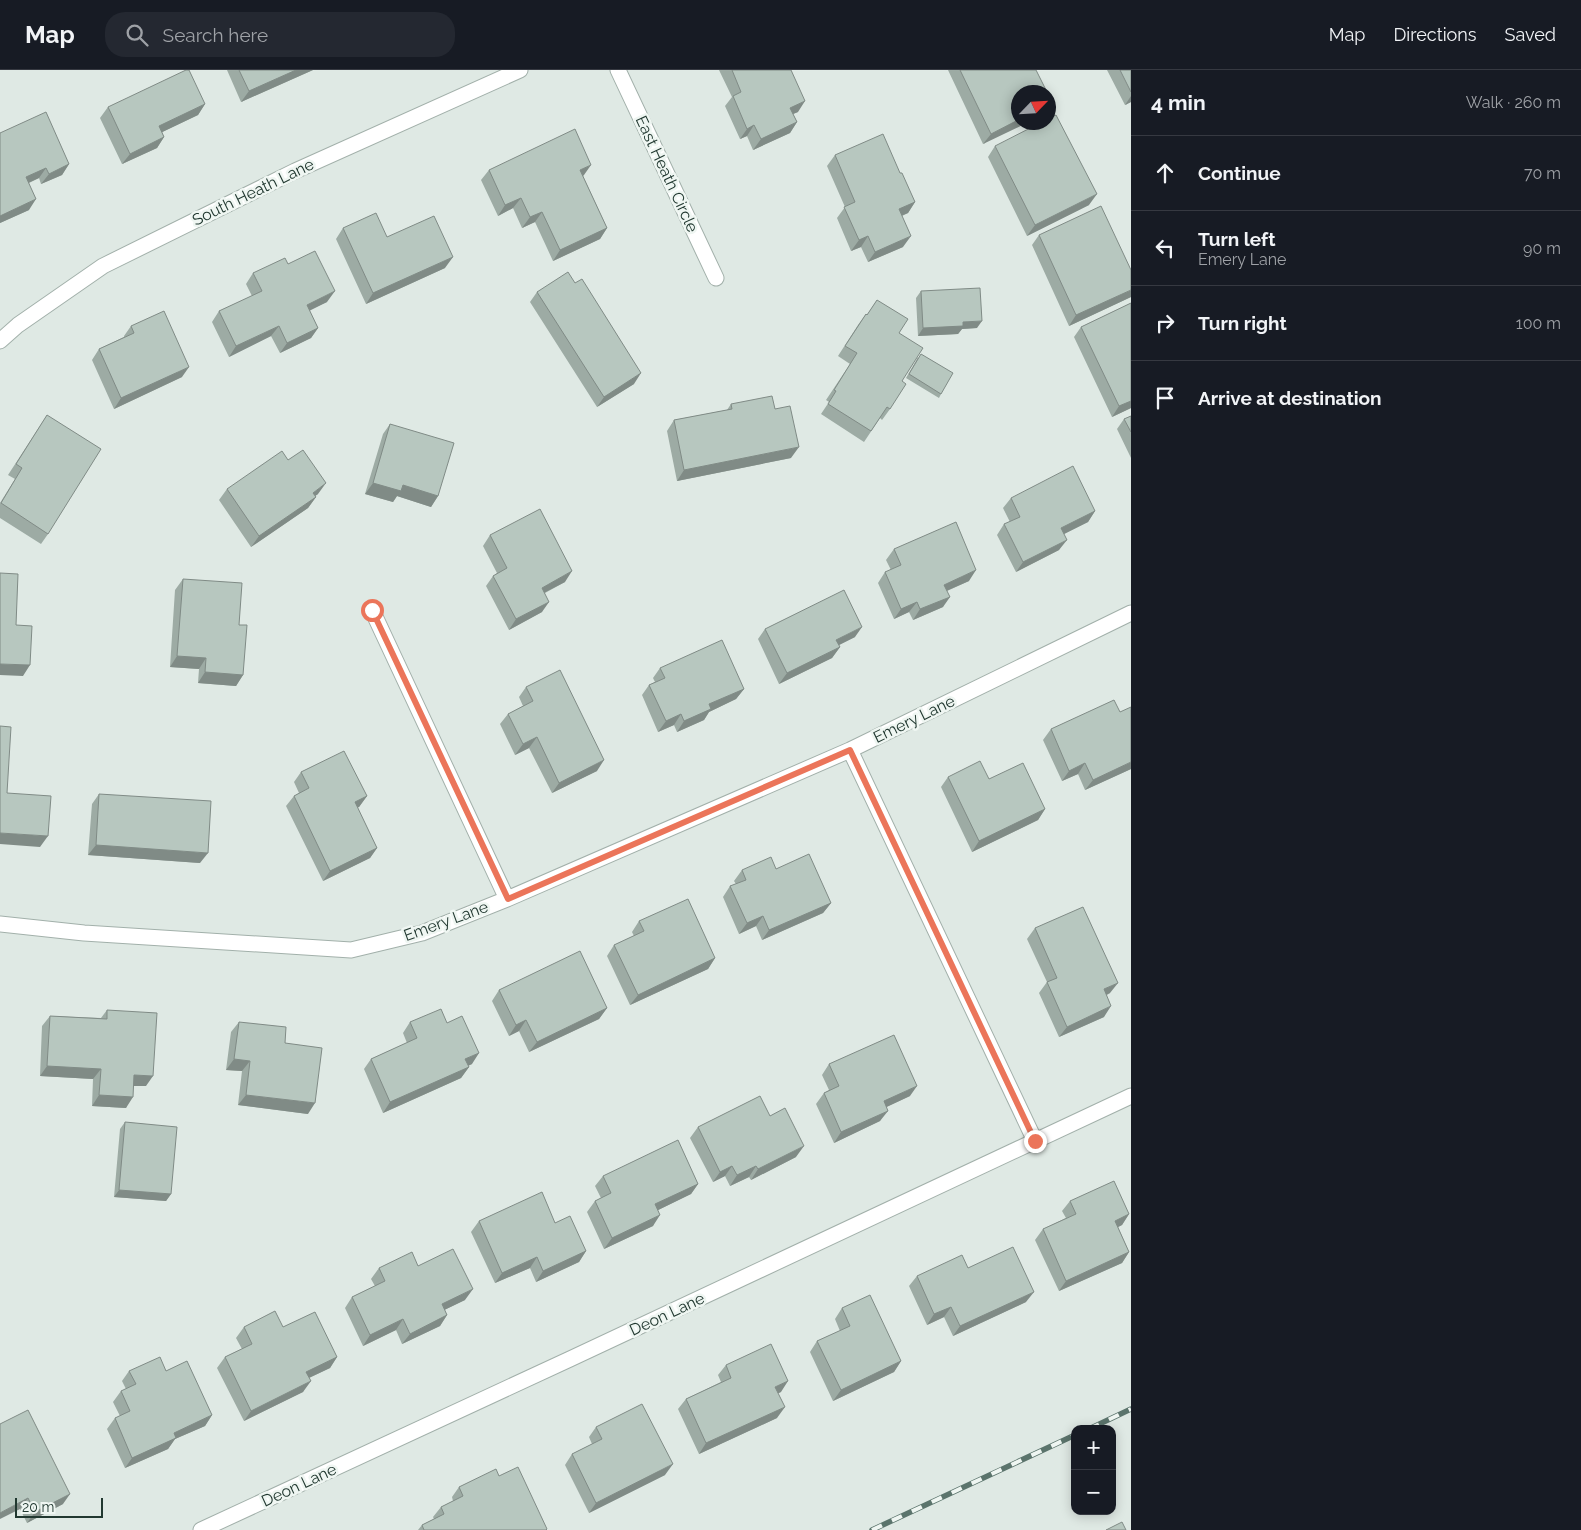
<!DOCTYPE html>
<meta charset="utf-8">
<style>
:root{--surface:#171b24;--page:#242831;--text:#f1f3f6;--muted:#9ea1a6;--line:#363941}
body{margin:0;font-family:Raleway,sans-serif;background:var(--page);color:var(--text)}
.controls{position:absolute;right:15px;bottom:15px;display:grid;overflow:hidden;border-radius:10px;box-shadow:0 2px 12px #0003}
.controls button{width:45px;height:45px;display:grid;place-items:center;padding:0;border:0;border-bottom:1px solid var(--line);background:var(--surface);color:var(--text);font:25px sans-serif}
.compass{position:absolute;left:1011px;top:15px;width:45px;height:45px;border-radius:50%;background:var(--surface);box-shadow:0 2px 12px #0003;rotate:65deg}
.scale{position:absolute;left:15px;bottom:12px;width:88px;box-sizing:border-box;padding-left:5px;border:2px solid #213830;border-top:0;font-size:14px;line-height:18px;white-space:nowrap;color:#213830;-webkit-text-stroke:4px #eff6f2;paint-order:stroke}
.stop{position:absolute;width:15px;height:15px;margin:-11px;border:4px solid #eb755a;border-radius:50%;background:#fff}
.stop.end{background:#eb755a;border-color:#fff;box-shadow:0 1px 5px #0008}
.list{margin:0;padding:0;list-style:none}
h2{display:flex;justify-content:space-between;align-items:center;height:65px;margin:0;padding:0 20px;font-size:21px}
h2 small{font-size:16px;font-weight:400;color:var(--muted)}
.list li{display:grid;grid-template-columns:32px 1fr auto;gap:15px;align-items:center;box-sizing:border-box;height:75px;padding:0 20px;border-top:1px solid var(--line)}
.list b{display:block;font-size:19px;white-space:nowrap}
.list p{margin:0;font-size:16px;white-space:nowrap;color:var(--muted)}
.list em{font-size:16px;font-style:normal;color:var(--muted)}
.icon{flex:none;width:28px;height:28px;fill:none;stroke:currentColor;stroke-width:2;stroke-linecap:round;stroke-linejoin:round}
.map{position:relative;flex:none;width:1131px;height:1460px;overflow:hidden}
header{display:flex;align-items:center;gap:30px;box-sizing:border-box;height:70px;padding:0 25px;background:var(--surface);border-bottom:1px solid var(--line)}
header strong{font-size:24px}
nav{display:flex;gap:28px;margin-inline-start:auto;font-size:18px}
.search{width:350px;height:45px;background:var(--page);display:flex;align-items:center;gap:12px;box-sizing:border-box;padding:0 18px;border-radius:20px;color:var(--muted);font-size:19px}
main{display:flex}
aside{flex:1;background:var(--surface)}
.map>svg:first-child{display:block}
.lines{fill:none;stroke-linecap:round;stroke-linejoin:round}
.minor-casing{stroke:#a2b0aa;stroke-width:17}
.minor{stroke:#fff;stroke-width:15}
.rail-casing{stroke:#5b746c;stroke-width:5.5}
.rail{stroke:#eff6f2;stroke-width:4;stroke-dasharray:11;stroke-linecap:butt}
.wall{fill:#9daba4}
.shaded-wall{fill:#808b86}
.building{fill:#b7c7bf;stroke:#808b86}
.route{stroke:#eb755a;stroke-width:6}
.labels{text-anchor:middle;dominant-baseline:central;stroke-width:5;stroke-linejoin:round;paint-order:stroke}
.street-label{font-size:16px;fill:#213830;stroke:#eff6f2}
</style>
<header>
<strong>Map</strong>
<div class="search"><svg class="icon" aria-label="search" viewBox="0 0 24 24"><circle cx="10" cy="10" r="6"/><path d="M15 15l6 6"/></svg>Search here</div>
<nav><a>Map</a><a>Directions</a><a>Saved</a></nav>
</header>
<main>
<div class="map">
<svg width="1131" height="1460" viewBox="0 0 1131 1460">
<rect width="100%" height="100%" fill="#dfe9e4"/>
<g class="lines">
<!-- minor casing -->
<g class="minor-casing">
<path id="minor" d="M618 0 716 208
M0 271 18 255 103 196 295 101 520 0
M372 540 507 829
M850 680 1035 1071
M0 854 84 863 351 880 422 863 507 829 850 680 1131 543
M201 1460 570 1289 1131 1026"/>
</g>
<!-- minor -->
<use href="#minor" class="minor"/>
<!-- rail casing -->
<g class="rail-casing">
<path id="rail" d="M1089 1359 1131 1339
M872 1460 1075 1365"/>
</g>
<!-- rail -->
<use href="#rail" class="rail"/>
</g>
<!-- wall -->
<path class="wall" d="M227 0H313L241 32Z
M719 0H791L798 42 793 44 797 52 790 63 753 80 747 66 740 69 725 36 732 27Z
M948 0H1036L1018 52 983 74Z
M1107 0H1131V32L1125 35Z
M205 34 198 45 162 62 164 67 157 78 122 94 100 48 108 37Z
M0 63 69 94 62 105 41 114 39 108 29 113V140L0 153Z
M995 76 1089 135 1027 166 988 87Z
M835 85 900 103 915 132 908 143 902 146 903 177 868 192 861 177 851 181 837 148 845 137 827 96Z
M489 100 584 105 583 106 607 158 600 169 553 191 535 152 522 158 513 138 498 146 481 110Z
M343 158 387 167 445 198 366 234 336 169Z
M1039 165 1131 227 1069 256 1032 175Z
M288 194 327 232 309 240 318 258 311 268 280 283 271 266 229 287 212 252 219 241 252 226 246 214 253 203Z
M575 213 634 314 597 337 530 232 537 222Z
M921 221 977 258 962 259 958 264 918 266 916 228Z
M877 230 899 263 902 311 890 339 882 350 880 348 864 372 821 344 829 332 826 330 850 294 838 286 858 255 866 244 867 245Z
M1131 233V338L1112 347 1074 267 1081 257Z
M131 256 182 307 114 339 92 290 99 279 124 267V266Z
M918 287 941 324 939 328 906 308Z
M731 334 775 339 791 388 677 411 667 361 674 350 727 340Z
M47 345 48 464 41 474 0 448V433L15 409 8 405Z
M1131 346V388L1117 359 1124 349Z
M390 354 438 426 431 437 397 426 393 432 365 424 383 364Z
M288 390 318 424 315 426 316 427 308 438 251 477 219 430 227 419Z
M1011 428 1095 441 1088 452 1064 464 1059 480 1016 502 997 465 1004 454 1010 452 1003 438Z
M490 465 565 512 545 523 542 542 509 560 486 516 493 506 497 503 483 476Z
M894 479 969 511 947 521 943 537 913 550 909 542 894 549 878 513 885 502 891 500 886 490Z
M183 509 239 555 243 605 236 616 198 613 199 599 170 597 175 520Z
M765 559 855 567 839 575 840 577 832 588 779 614 758 569Z
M660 598 744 619 736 629 709 642 704 650 677 662 674 655 658 662 642 625 649 615 655 612 653 608Z
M526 617 597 701 552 723 529 678 515 685 500 654 508 644 523 636 519 627Z
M1051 659 1131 699 1085 720 1078 704 1062 711 1043 670Z
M301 702 367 726 359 737H357L377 778 370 788 323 811 286 736 294 726 299 723 294 712Z
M948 707 1045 739 1038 750 972 782 941 717Z
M99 724 200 793 88 785 92 734Z
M776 799 831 833 823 843 762 870 756 856 739 864 723 827 730 816 736 814 734 811 742 800Z
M639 851 715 888 708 899 630 935 607 886 614 875 634 866 632 862Z
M1035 858 1110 923 1107 925 1104 947 1059 967 1039 923 1047 912 1027 869Z
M499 920 607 938 599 949 529 982 519 961 509 966 492 931Z
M107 940 146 1016H134L126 1038 92 1036 93 1009 40 1006 42 956 50 946 101 948Z
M239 952 308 1044 238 1035 242 1001 226 1000 231 962Z
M410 952 447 953 472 994 468 996 469 997 461 1008 383 1043 364 999 371 989 407 973 403 963Z
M829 994 910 1026 886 1037 880 1051 834 1073 816 1034 824 1023 829 1020 822 1005Z
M770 1046 796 1087 751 1110 749 1107 730 1116 725 1106 713 1112 690 1068 698 1057Z
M125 1052 171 1124 166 1131 114 1127 120 1059Z
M603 1106 698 1114 691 1124 658 1140 653 1156 604 1179 587 1142 595 1131 601 1128 595 1116Z
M1070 1131 1129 1144 1122 1155 1118 1157 1129 1182 1122 1193 1059 1221 1035 1170 1043 1159 1066 1148 1062 1141Z
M479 1151 586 1181 579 1192 536 1212 530 1198 495 1213 471 1162Z
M418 1196 465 1230 444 1240 447 1245 440 1256 402 1274 396 1260 363 1276 345 1238 352 1227 375 1216 371 1209 379 1198Z
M968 1198 1026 1232 953 1266 944 1247 927 1255 909 1216 917 1206Z
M842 1238 901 1291 894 1302 833 1331 810 1282 817 1271 840 1261 835 1249Z
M244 1257H283L337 1287 330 1298 309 1308 303 1322 244 1351 217 1298 225 1287 242 1279 236 1268Z
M726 1295 781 1322 778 1323 777 1348 699 1384 678 1339 686 1329 721 1312 718 1305Z
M129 1301H166L212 1345 205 1356 175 1369 168 1379 125 1398 107 1359 115 1348 120 1346 113 1332 121 1321 126 1319 122 1311Z
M0 1354 63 1434 27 1453 20 1439Z
M596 1357 665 1405 589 1443 565 1395 572 1384 592 1374 589 1367Z
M499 1406 547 1460H418L422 1455 434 1449 433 1447 441 1437 453 1431 452 1427 459 1417Z"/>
<!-- shaded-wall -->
<path class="shaded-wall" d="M296 0H313L241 32 249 21Z
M1131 26V32L1125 35Z
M805 31 798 42 783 48 790 38Z
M205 34 198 45 152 67 159 56Z
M1018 50V52H1029L983 74 991 64Z
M797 52 790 63 753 80 761 69Z
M754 55 747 66 740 69 747 59Z
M164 67 157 78 122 94 130 84Z
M69 94 62 105 41 114 49 104Z
M591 95 584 105 573 111 580 100Z
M46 98 39 108 19 117 26 107Z
M1097 124 1089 135 1027 166 1035 155Z
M521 128 513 138 498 146 505 135Z
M36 129 29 140 0 153V146Z
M915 132 908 143 891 150 899 139Z
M542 142 535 152 522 158 530 147Z
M607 158 600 169 553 191 560 180Z
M868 166 861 177 851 181 859 170Z
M911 166 903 177 868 192 875 182Z
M453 187 445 198 366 234 373 223Z
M1131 220V227L1069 256 1076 245Z
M335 221 327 232 299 246 307 235Z
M982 251 977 258 962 259 958 264 918 266 923 258 963 252Z
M279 256 271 266 229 287 236 276Z
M318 258 311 268 280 283 287 273Z
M189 297 182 307 114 339 121 328Z
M641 303 634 314 597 337 604 327Z
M1131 331V338L1112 347 1119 336Z
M799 377 791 388 677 411 684 400Z
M326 413 318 424 305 433 313 423Z
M373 413 403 415 438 426 431 437 397 426 393 432 365 424Z
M316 427 308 438 251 477 259 466Z
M1095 441 1088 452 1054 469 1061 458Z
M1067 470 1059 480 1016 502 1023 492Z
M976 500 969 511 937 525 944 515Z
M572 501 565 512 534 528 542 518Z
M950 527 943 537 913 550 920 539Z
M549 532 542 542 509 560 516 549Z
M917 532 909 542 894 549 901 539Z
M862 557 855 567 829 580 836 570Z
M840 577 832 588 779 614 787 603Z
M177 586 206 588 199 599 170 597Z
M0 594 30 595 23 606 0 605Z
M205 602 243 605 236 616 198 613Z
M744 619 736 629 709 642 704 650 677 662 684 651 709 634Z
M681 644 674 655 658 662 666 651Z
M537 667 529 678 515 685 523 674Z
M604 690 597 701 552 723 559 713Z
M1131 692V699L1085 720 1093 710Z
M1085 693 1078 704 1062 711 1069 701Z
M367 726 359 737 347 742 355 732Z
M1045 739 1038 750 972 782 979 771Z
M0 763 48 766 40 777 0 774Z
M96 775 208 783 200 793 88 785Z
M377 778 370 788 323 811 330 801Z
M831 833 823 843 762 870 769 860Z
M763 846 756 856 739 864 747 853Z
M715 888 708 899 630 935 638 925Z
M1118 913 1110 923 1096 929 1104 919Z
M1111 936 1104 947 1059 967 1067 957Z
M607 938 599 949 529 982 537 972Z
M526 950 519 961 509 966 516 955Z
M479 983 472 994 458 1000 465 989Z
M234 989 250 991 242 1001 226 1000Z
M47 996 101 999 93 1009 40 1006Z
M469 997 461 1008 383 1043 390 1032Z
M134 1005 153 1006 146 1016H127Z
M917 1016 910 1026 876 1042 884 1031Z
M99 1025 133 1027 126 1038 92 1036Z
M246 1025 315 1033 308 1044 238 1035Z
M888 1041 880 1051 834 1073 841 1062Z
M804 1076 796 1087 751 1110 758 1099Z
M732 1096 725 1106 713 1112 720 1102Z
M756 1096 749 1107 730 1116 737 1105Z
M698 1114 691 1124 648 1145 655 1134Z
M119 1120 171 1124 166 1131 114 1127Z
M1129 1144 1122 1155 1108 1162 1115 1151Z
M660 1145 653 1156 604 1179 612 1168Z
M586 1181 579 1192 536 1212 543 1201Z
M1129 1182 1122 1193 1059 1221 1066 1211Z
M537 1187 530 1198 495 1213 502 1203Z
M473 1219 465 1230 434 1245 442 1234Z
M1034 1222 1026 1232 953 1266 960 1256Z
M951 1237 944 1247 927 1255 934 1244Z
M447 1245 440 1256 402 1274 410 1264Z
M403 1249 396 1260 363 1276 370 1265Z
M337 1287 330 1298 298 1313 306 1302Z
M901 1291 894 1302 833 1331 841 1320Z
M311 1311 303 1322 244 1351 251 1341Z
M788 1311 781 1322 768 1328 775 1317Z
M785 1337 777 1348 699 1384 706 1373Z
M212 1345 205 1356 175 1369 168 1379 125 1398 132 1388 174 1363Z
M673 1394 665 1405 589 1443 596 1433Z
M70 1424 63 1434 27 1453 35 1442Z
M28 1428 20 1439 0 1449V1443Z"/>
<!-- building -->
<path class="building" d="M186 0H189L205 34 159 56 164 67 130 84 108 37Z
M239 0H296L249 21Z
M732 0H791L805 31 790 38 797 52 761 69 754 55 747 59 733 26 741 22Z
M960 0H1036L1047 22H1018V50L991 64Z
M1120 0H1131V22Z
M1048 25 1053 34 1048 36Z
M46 42 69 94 49 104 46 98 26 107 36 129 0 146V63Z
M1056 45 1097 124 1035 155 995 76 1042 52H1048V49Z
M575 59 591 95 580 100 607 158 560 180 542 142 530 147 521 128 505 135 489 100Z
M883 64 900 103H902L915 132 899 139 911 166 875 182 868 166 859 170 844 137 855 132 835 85Z
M1101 136 1131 200V220L1076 245 1039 165Z
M376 143 387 167 434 146 453 187 373 223 343 158Z
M315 181 335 221 307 235 318 258 287 273 279 256 236 276 219 241 262 221 253 203 285 188 288 194Z
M568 202 575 213 582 209 641 303 604 327 537 222Z
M980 218 982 251 963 252V256L923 258 921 221Z
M877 230 908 249 899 263 923 278 902 311 906 314 890 339 887 337 871 361 828 334 836 321 834 320 857 283 845 276 866 244 867 245Z
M1131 233V331L1119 336 1081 257Z
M164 241 189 297 121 328 99 279 134 263 131 256Z
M921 284 953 303 941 324 909 304Z
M772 326 775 339 790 336 799 377 684 400 674 350 732 339 731 334Z
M47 345 101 379 48 464 1 433 22 398 16 394Z
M1131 346V362L1124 349Z
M390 354 454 373 438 426 403 415 401 421 373 413Z
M303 380 326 413 313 423 316 427 259 466 227 419 282 381 288 390Z
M1073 396 1095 441 1061 458 1067 470 1023 492 1004 454 1020 447 1011 428Z
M540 439 572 501 542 518 549 532 516 549 493 506 507 498 490 465Z
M956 452 976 500 944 515 950 527 920 539 917 532 901 539 885 502 901 495 894 479Z
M0 503 18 504 16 555 32 556 30 595 0 594Z
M183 509 242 513 239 555H247L243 605 205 602 206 588 177 586Z
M844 520 862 557 836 570 840 577 787 603 765 559Z
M722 570 744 619 709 634 711 639 684 651 681 644 666 651 649 615 665 608 660 598Z
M560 600 604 690 559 713 537 667 523 674 508 644 533 631 526 617Z
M1114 630 1120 642 1131 637V692L1093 710 1085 693 1069 701 1051 659Z
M0 656 11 657 7 723 51 726 48 766 0 763Z
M344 681 367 726 355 732 377 778 330 801 294 726 309 718 301 702Z
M980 691 989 709 1023 693 1045 739 979 771 948 707Z
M99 724 211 731 208 783 96 775Z
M809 784 831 833 769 860 763 846 747 853 730 816 746 810 742 800 771 787 776 799Z
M688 829 715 888 638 925 614 875 644 861 639 851Z
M1083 837 1118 913 1104 919 1111 936 1067 957 1047 912 1057 908 1035 858Z
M580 881 607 938 537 972 526 950 516 955 499 920Z
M441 939 447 953 462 946 479 983 465 989 469 997 390 1032 371 989 417 968 410 952Z
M107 940 157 943 153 1006 134 1005 133 1027 99 1025 101 999 47 996 50 946 107 949Z
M239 952 286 957 285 973 322 978 315 1033 246 1025 250 991 234 989Z
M894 965 917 1016 884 1031 888 1041 841 1062 824 1023 839 1016 829 994Z
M760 1026 770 1046 785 1038 804 1076 758 1099 756 1096 737 1105 732 1096 720 1102 698 1057Z
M125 1052 177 1057 171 1124 119 1120Z
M678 1070 698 1114 655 1134 660 1145 612 1168 595 1131 611 1123 603 1106Z
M1114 1111 1129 1144 1115 1151 1129 1182 1066 1211 1043 1159 1076 1144 1070 1131Z
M542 1122 555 1153 570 1146 586 1181 543 1201 537 1187 502 1203 479 1151Z
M1013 1177 1034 1222 960 1256 951 1237 934 1244 917 1206 962 1185 968 1198Z
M453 1179 473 1219 442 1234 447 1245 410 1264 403 1249 370 1265 352 1227 385 1211 379 1198 412 1182 418 1196Z
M870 1225 901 1291 841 1320 817 1271 850 1256 842 1238Z
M275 1241 283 1257 315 1242 337 1287 306 1302 311 1311 251 1341 225 1287 252 1274 244 1257Z
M771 1274 788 1311 775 1317 785 1337 706 1373 686 1329 731 1308 726 1295Z
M160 1287 166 1301 187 1291 212 1345 174 1363 176 1368 132 1388 115 1348 130 1341 121 1321 136 1314 129 1301Z
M642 1334 673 1394 596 1433 572 1384 602 1369 596 1357Z
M28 1340 70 1424 35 1442 28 1428 0 1443V1354Z
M518 1397 547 1459 546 1460H424L422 1455 444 1444 441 1437 463 1426 459 1417 496 1399 499 1406Z
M1122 1452 1126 1460H1106Z"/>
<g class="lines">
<!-- route -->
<path class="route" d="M372 540 508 829 850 680 1035 1071"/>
</g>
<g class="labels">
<!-- street labels -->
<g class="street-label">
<text transform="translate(667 104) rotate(65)">East Heath Circle</text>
<text transform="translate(253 122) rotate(-26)">South Heath Lane</text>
<text transform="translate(914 649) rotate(-26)">Emery Lane</text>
<text transform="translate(446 851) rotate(-20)">Emery Lane</text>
<text transform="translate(667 1244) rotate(-25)">Deon Lane</text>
<text transform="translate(299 1415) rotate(-25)">Deon Lane</text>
</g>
</g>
</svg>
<div class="controls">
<button>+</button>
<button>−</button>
</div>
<svg class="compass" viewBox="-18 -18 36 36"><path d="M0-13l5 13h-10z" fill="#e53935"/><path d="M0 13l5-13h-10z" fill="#9ea1a6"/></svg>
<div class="scale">20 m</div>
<div class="stop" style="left:372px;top:540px"></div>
<div class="stop end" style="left:1035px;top:1071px"></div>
</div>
<aside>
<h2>4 min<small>Walk · 260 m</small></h2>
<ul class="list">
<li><svg class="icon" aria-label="ahead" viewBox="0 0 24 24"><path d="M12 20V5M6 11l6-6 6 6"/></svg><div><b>Continue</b></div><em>70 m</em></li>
<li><svg class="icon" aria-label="left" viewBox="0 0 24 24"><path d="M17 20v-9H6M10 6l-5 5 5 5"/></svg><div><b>Turn left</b><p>Emery Lane</p></div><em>90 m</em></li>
<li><svg class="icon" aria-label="right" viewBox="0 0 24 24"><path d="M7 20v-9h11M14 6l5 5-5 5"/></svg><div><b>Turn right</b></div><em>100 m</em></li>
<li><svg class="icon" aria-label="arrive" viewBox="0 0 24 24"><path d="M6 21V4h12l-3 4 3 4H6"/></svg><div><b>Arrive at destination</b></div></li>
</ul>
</aside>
</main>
